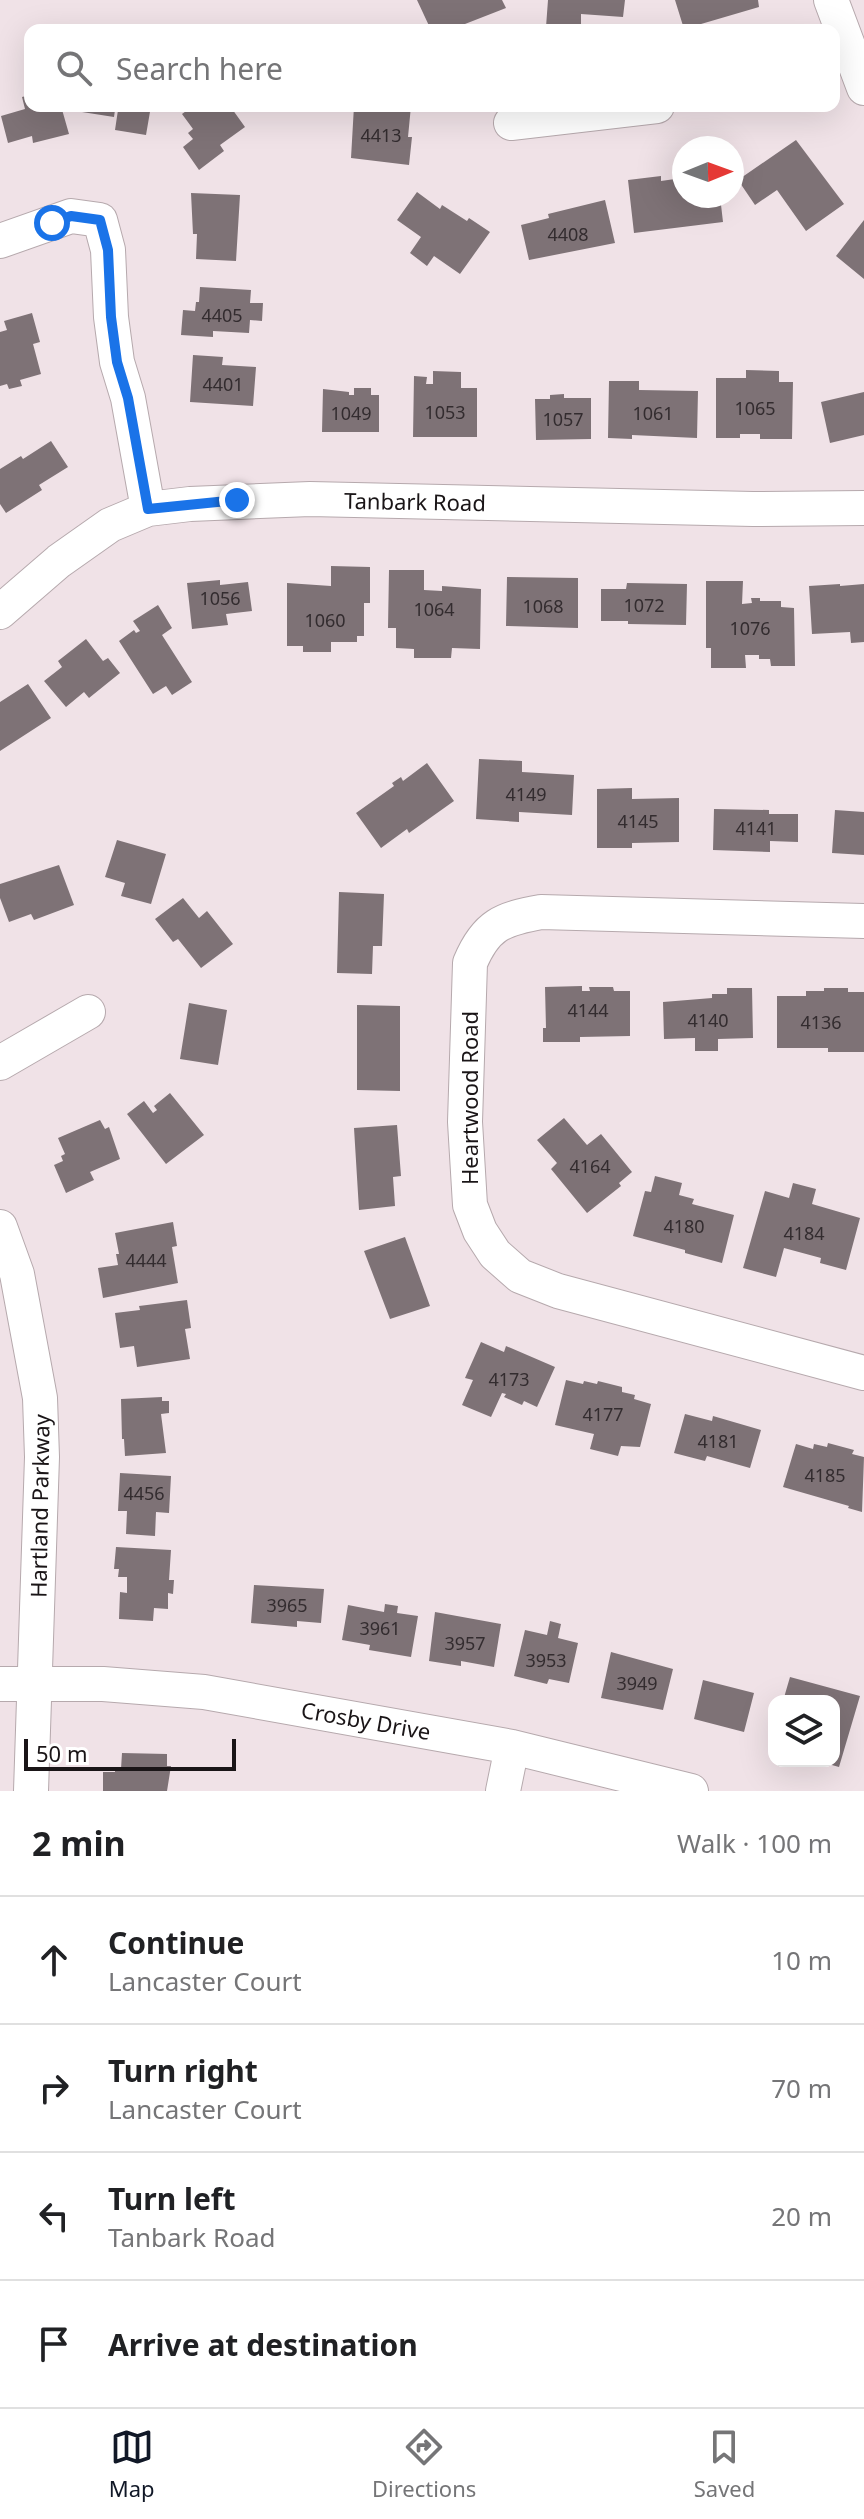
<!DOCTYPE html>
<meta charset="utf-8">
<style>
:root{--surface:#fff;--page:#f6f6f6;--text:#202124;--muted:#757577;--line:#e0e0e0;--accent:#111827}
body{margin:0;font-family:"Noto Sans",sans-serif;background:var(--page);color:var(--text)}
.controls{position:absolute;right:24px;bottom:24px;display:grid;overflow:hidden;border-radius:16px;box-shadow:0 8px 32px #0002}
.controls button{width:72px;height:72px;display:grid;place-items:center;padding:0;border:0;border-bottom:2px solid var(--line);background:var(--surface);color:var(--text);font:40px sans-serif}
.compass{position:absolute;left:672px;top:136px;width:72px;height:72px;border-radius:50%;background:var(--surface);box-shadow:0 8px 32px #0002;rotate:89deg}
.scale{position:absolute;left:24px;bottom:20px;width:212px;box-sizing:border-box;padding-left:8px;border:4px solid #1a1517;border-top:0;font-size:22px;line-height:28px;white-space:nowrap;color:#1a1517;-webkit-text-stroke:6px #fff;paint-order:stroke}
.stop{position:absolute;width:24px;height:24px;margin:-18px;border:6px solid #1a73e8;border-radius:50%;background:#fff}
.stop.end{background:#1a73e8;border-color:#fff;box-shadow:0 2px 8px #0008}
.list{margin:0;padding:0;list-style:none}
h2{display:flex;justify-content:space-between;align-items:center;height:104px;margin:0;padding:0 32px;font-size:34px}
h2 small{font-size:26px;font-weight:400;color:var(--muted)}
.list li{display:grid;grid-template-columns:52px 1fr auto;gap:24px;align-items:center;box-sizing:border-box;height:128px;padding:0 32px;border-top:2px solid var(--line)}
.list b{display:block;font-size:30px;white-space:nowrap}
.list p{margin:0;font-size:26px;white-space:nowrap;color:var(--muted)}
.list em{font-size:26px;font-style:normal;color:var(--muted)}
.icon{flex:none;width:44px;height:44px;fill:none;stroke:currentColor;stroke-width:2;stroke-linecap:round;stroke-linejoin:round}
.map{position:relative;flex:none;width:864px;height:1791px;overflow:hidden}
.search{position:absolute;background:var(--surface);box-shadow:0 8px 32px #0002;left:24px;right:24px;top:24px;height:88px;display:flex;align-items:center;gap:20px;box-sizing:border-box;padding:0 28px;border-radius:16px;color:var(--muted);font-size:30px}
.sheet{height:616px;background:var(--surface)}
nav{display:flex;justify-content:space-around;align-items:center;box-sizing:border-box;height:112px;border-top:2px solid var(--line);background:var(--surface);font-size:22px;color:var(--muted)}
nav a{display:grid;justify-items:center;gap:4px}
nav .on{color:var(--accent)}
.map>svg:first-child{display:block}
.building{fill:#7e7276}
.lines{fill:none;stroke-linecap:round;stroke-linejoin:round}
.minor-casing{stroke:#b6a9ad;stroke-width:36}
.minor{stroke:#fff;stroke-width:34}
.route{stroke:#1a73e8;stroke-width:10}
.labels{text-anchor:middle;dominant-baseline:central;stroke-width:6;stroke-linejoin:round;paint-order:stroke}
.number-label{font-size:18px;fill:#332c2f}
.street-label{font-size:22px;fill:#1a1517;stroke:#fff}
</style>
<div class="map">
<svg width="864" height="1791" viewBox="0 0 864 1791">
<rect width="100%" height="100%" fill="#f0e2e7"/>
<!-- building -->
<path class="building" d="M417 0H502L506 8 465 24 468 30H431Z
M548 0H625L623 17 581 14V28L546 27Z
M675 0H758L759 7 684 29Z
M30 95V106H61L69 134 33 143 32 136 8 143 1 116 25 109 22 97Z
M83 106H151L146 135 115 130 118 110H115L114 117 82 112Z
M193 106H230L245 127 220 145 224 151 199 170 183 147 193 139 188 133 193 129 182 114Z
M354 106H411L408 137H412L409 165 351 158Z
M796 140 844 204 806 231 777 190 755 205 738 180Z
M684 175V196H720L723 222 634 233 628 180 661 176V181L675 179V176Z
M417 192 440 209 442 205 467 221 469 218 490 232 460 274 434 256 427 266 410 253 421 237 397 220Z
M191 193 240 195 236 261 196 259 197 234H193Z
M605 200 615 243 529 260 521 225 549 218 548 214Z
M864 220V279L836 256Z
M200 287 251 290 250 303H263L262 321 250 320 249 333 213 331V337L181 335 183 310 195 311 196 302H199Z
M32 313 40 342 33 344 41 374 20 380 22 386 9 389 7 384 0 386V332L7 330 4 321Z
M193 355 223 357 222 365 256 367 253 406 190 402Z
M746 370 779 371V382H793L792 439H760V434H740V438H716V378H746Z
M433 371 461 372V388H477V437H413L414 376 427 377 426 384H433Z
M609 381H639V390L698 391 697 438 632 435V439L608 438Z
M354 388H371V395H379V432H322L323 389 349 392V395H354Z
M864 392V435L830 443 821 402Z
M564 394V398H591V439L536 440 535 399H550V395Z
M51 441 68 467 39 485 42 490 6 513 0 504V469L21 456 23 459Z
M331 566 370 567V603H364V636H357V642H331V652H303V646H287V583L331 586Z
M389 570H424V590L442 591V586L481 589 480 649 452 648 451 658H414V649L396 648V628H388Z
M507 577 578 578V628L506 626Z
M220 580V585L248 582 252 611 226 614 228 625 192 629 187 583Z
M706 581H743L742 604 752 603 751 598H760V601H781V607L794 608 795 666H771L770 659H759V655H745L746 668H711V648H706Z
M627 583 687 584 686 625 628 624V621H601V589H626Z
M840 584V586L864 584V642L851 643 850 632 812 634 809 586Z
M158 605 172 628 162 635 192 682 172 695 166 686 153 694 119 641 134 630 136 633 140 631 133 621Z
M86 639 103 661 108 658 120 673 89 698 84 692 66 707 44 681 62 667 58 661Z
M28 684 51 718 0 751V702Z
M479 759 522 761V772L574 775 572 815 519 812V822L476 819Z
M427 763 454 801 409 833 407 829 381 848 356 813 394 786 392 783 401 777 403 781Z
M632 788V799L679 798V842L632 843V848H597V789Z
M714 809 769 810V814H798V842L770 841V852L713 850Z
M835 810 864 812V855L832 853Z
M117 840 166 854 151 904 121 896 125 883 105 877Z
M59 865 74 905 34 920 31 914 9 922 0 898V884Z
M339 892 384 894 382 946H373L372 974 337 973Z
M183 898 199 918 207 911 233 944 201 968 178 939 173 942 155 919Z
M582 986V991H590L589 987H613L614 991H630V1036L580 1037V1042H543V1028H546L545 987Z
M727 988H752L753 1038 718 1039V1051H695V1038L664 1039 663 1002 712 998V994H727Z
M824 988H848V992H864V1052H828V1048H777V996H806V991H824Z
M189 1003 227 1010 218 1065 180 1059Z
M357 1005 400 1006V1091L357 1090Z
M170 1093 204 1135 166 1164 127 1114 144 1101 153 1113 157 1110 154 1106Z
M564 1118 587 1145 601 1134 632 1172 619 1183 621 1186 587 1213 551 1169 557 1163 537 1140Z
M100 1120 105 1129 109 1127 120 1159 90 1172 94 1180 66 1193 54 1165 63 1161 61 1156 65 1154 58 1138Z
M397 1125 401 1176 393 1177 395 1206 359 1210 354 1128Z
M655 1176 682 1183 679 1195 694 1199 692 1204 734 1215 722 1263 685 1253V1250L633 1236 645 1191 651 1192Z
M793 1183 816 1189 812 1204 860 1218 846 1270 820 1263 821 1258 784 1248 776 1277 743 1268 765 1191 789 1198Z
M173 1222 177 1246 172 1247 178 1283 103 1298 98 1268 118 1265 116 1254H119L115 1233Z
M405 1237 430 1306 390 1319 364 1251Z
M187 1300 191 1328 185 1329 190 1359 137 1367 134 1346 120 1348 115 1313 140 1310 139 1306Z
M481 1342 504 1352 506 1346 555 1367 537 1407 524 1401 522 1405 504 1397 506 1394 502 1393 491 1417 462 1405 473 1380 465 1378Z
M566 1380 583 1384 584 1381 597 1384 598 1381 622 1387V1392L635 1395 634 1399 651 1404 640 1447 621 1446 618 1456 590 1449 594 1434 555 1425Z
M162 1397V1401H169V1413L161 1414 166 1453 125 1456 124 1439H122L121 1399Z
M685 1414 712 1421 713 1416 761 1430 750 1468 707 1456 705 1461 674 1453Z
M828 1443 854 1450 852 1454 864 1457 862 1512 848 1508 849 1506 783 1487 796 1444 813 1449 814 1444 827 1447Z
M120 1473 171 1476 169 1513 156 1512 155 1536 126 1534 127 1511H118Z
M116 1547 171 1550 169 1580H174L173 1594 168 1593V1609L154 1608 153 1621 119 1619 120 1592 127 1593V1577H118L119 1569H114Z
M254 1585 324 1589 321 1623 297 1621V1627L251 1623Z
M385 1604 398 1606 397 1613 418 1616 411 1657 369 1650 370 1645 342 1640 348 1605 384 1612Z
M435 1612 501 1624 494 1667 461 1661V1666L429 1661Z
M550 1621 561 1624 558 1638 578 1643 569 1683 549 1679 547 1684 514 1676 525 1630 547 1635Z
M611 1652 673 1669 663 1710 601 1698Z
M790 1677 860 1696 839 1767 821 1762 834 1761V1701H783Z
M703 1680 754 1693 744 1732 694 1719Z
M122 1753 167 1754V1766H171L167 1791H103V1772H115V1769H121Z"/>
<g class="lines">
<!-- minor casing -->
<g class="minor-casing">
<path id="minor" d="M831 0 864 88
M511 123 657 106
M0 241 71 216 100 220 108 250 111 317 117 362 128 398 148 509
M0 612 59 561 110 525 148 509 190 504 310 499 753 509 864 508
M864 921 541 912C502 919 486 925 470 963L465 1122 470 1205 480 1231 495 1254 520 1276 558 1291 864 1373
M0 1063 88 1012
M0 1227 17 1274 40 1398 42 1457 31 1791
M0 1684H103L204 1692 512 1747 691 1791
M503 1791 512 1747"/>
</g>
<!-- minor -->
<use href="#minor" class="minor"/>
</g>
<g class="lines">
<!-- route -->
<path class="route" d="M52 223 71 216 100 220 108 250 111 317 117 362 128 398 148 509 237 500"/>
</g>
<g class="labels">
<!-- number labels -->
<g class="number-label">
<text x="381" y="135">4413</text>
<text x="568" y="234">4408</text>
<text x="222" y="315">4405</text>
<text x="223" y="384">4401</text>
<text x="755" y="408">1065</text>
<text x="445" y="412">1053</text>
<text x="351" y="413">1049</text>
<text x="653" y="413">1061</text>
<text x="563" y="419">1057</text>
<text x="220" y="598">1056</text>
<text x="644" y="605">1072</text>
<text x="543" y="606">1068</text>
<text x="434" y="609">1064</text>
<text x="325" y="620">1060</text>
<text x="750" y="628">1076</text>
<text x="526" y="794">4149</text>
<text x="638" y="821">4145</text>
<text x="756" y="828">4141</text>
<text x="588" y="1010">4144</text>
<text x="708" y="1020">4140</text>
<text x="821" y="1022">4136</text>
<text x="590" y="1166">4164</text>
<text x="684" y="1226">4180</text>
<text x="804" y="1233">4184</text>
<text x="146" y="1260">4444</text>
<text x="509" y="1379">4173</text>
<text x="603" y="1414">4177</text>
<text x="718" y="1441">4181</text>
<text x="825" y="1475">4185</text>
<text x="144" y="1493">4456</text>
<text x="287" y="1605">3965</text>
<text x="380" y="1628">3961</text>
<text x="465" y="1643">3957</text>
<text x="546" y="1660">3953</text>
<text x="637" y="1683">3949</text>
</g>
<!-- street labels -->
<g class="street-label">
<text transform="translate(415 501) rotate(1)">Tanbark Road</text>
<text transform="translate(469 1098) rotate(-90)">Heartwood Road</text>
<text transform="translate(39 1506) rotate(-89)">Hartland Parkway</text>
<text transform="translate(366 1720) rotate(10)">Crosby Drive</text>
</g>
</g>
</svg>
<div class="controls">
<button><svg class="icon" aria-label="layers" viewBox="0 0 24 24"><path d="M12 4l9 5-9 5-9-5zM3 14l9 5 9-5"/></svg></button>
</div>
<svg class="compass" viewBox="-18 -18 36 36"><path d="M0-13l5 13h-10z" fill="#e53935"/><path d="M0 13l5-13h-10z" fill="#757577"/></svg>
<div class="scale">50 m</div>
<div class="stop" style="left:52px;top:223px"></div>
<div class="stop end" style="left:237px;top:500px"></div>
<div class="search"><svg class="icon" aria-label="search" viewBox="0 0 24 24"><circle cx="10" cy="10" r="6"/><path d="M15 15l6 6"/></svg>Search here</div>
</div>
<section class="sheet">
<h2>2 min<small>Walk · 100 m</small></h2>
<ul class="list">
<li><svg class="icon" aria-label="ahead" viewBox="0 0 24 24"><path d="M12 20V5M6 11l6-6 6 6"/></svg><div><b>Continue</b><p>Lancaster Court</p></div><em>10 m</em></li>
<li><svg class="icon" aria-label="right" viewBox="0 0 24 24"><path d="M7 20v-9h11M14 6l5 5-5 5"/></svg><div><b>Turn right</b><p>Lancaster Court</p></div><em>70 m</em></li>
<li><svg class="icon" aria-label="left" viewBox="0 0 24 24"><path d="M17 20v-9H6M10 6l-5 5 5 5"/></svg><div><b>Turn left</b><p>Tanbark Road</p></div><em>20 m</em></li>
<li><svg class="icon" aria-label="arrive" viewBox="0 0 24 24"><path d="M6 21V4h12l-3 4 3 4H6"/></svg><div><b>Arrive at destination</b></div></li>
</ul>
</section>
<nav>
<a class="on"><svg class="icon" aria-label="map" viewBox="0 0 24 24"><path d="M3 6l6-2 6 2 6-2v14l-6 2-6-2-6 2zM9 4v14M15 6v14"/></svg>Map</a>
<a><svg class="icon" aria-label="directions" viewBox="0 0 24 24"><path d="M12 3l9 9-9 9-9-9zM9 14v-3h6M13 9l2 2-2 2"/></svg>Directions</a>
<a><svg class="icon" aria-label="saved" viewBox="0 0 24 24"><path d="M7 4h10v16l-5-4-5 4z"/></svg>Saved</a>
</nav>
